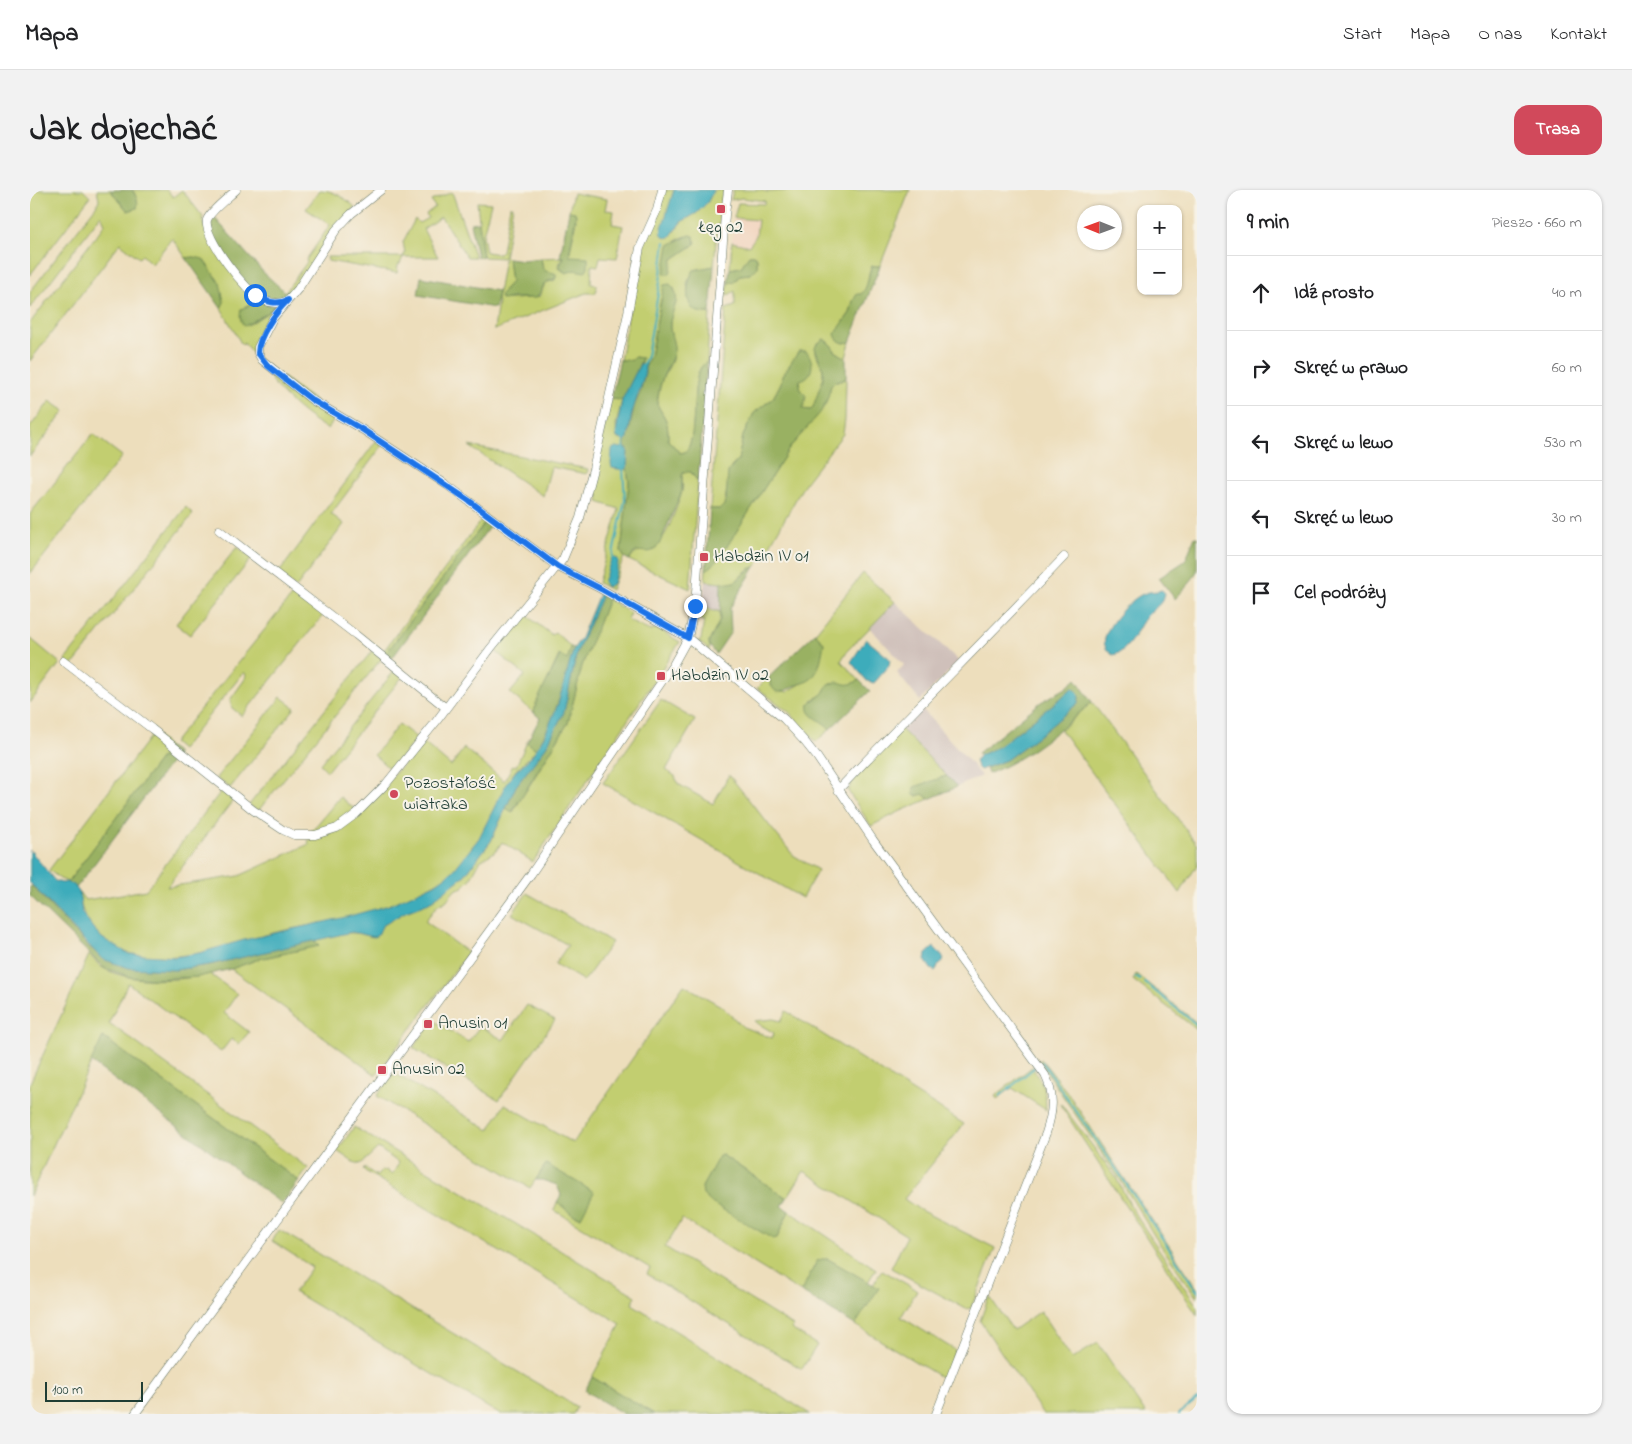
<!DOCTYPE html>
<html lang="pl">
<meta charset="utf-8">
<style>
:root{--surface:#fff;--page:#f2f2f2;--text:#202124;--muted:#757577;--line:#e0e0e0;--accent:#d1495b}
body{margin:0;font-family:"Indie Flower",sans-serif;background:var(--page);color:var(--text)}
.controls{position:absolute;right:15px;top:15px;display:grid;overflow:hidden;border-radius:10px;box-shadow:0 1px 4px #0004}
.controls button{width:45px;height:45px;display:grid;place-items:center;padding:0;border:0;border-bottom:1px solid var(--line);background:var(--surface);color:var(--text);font:25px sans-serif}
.compass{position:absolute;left:1047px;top:15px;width:45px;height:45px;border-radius:50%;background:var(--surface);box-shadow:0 1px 4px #0004;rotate:271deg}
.scale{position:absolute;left:15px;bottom:12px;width:98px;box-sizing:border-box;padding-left:5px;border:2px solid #1f3d34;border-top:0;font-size:14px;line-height:18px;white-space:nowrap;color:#1f3d34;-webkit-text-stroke:4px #f7f3e8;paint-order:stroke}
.stop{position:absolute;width:15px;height:15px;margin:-11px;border:4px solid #1a73e8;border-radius:50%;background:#fff}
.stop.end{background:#1a73e8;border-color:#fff;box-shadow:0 1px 5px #0008}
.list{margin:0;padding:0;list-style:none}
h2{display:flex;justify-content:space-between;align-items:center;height:65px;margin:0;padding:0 20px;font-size:21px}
h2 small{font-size:16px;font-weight:400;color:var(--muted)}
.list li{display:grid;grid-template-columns:32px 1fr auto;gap:15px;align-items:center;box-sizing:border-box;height:75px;padding:0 20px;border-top:1px solid var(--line)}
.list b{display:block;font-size:19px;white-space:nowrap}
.list em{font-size:16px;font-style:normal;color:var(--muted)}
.icon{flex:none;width:28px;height:28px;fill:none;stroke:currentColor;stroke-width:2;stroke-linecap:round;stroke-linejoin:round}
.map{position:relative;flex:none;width:1167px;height:1224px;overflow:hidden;border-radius:15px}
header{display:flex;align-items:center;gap:30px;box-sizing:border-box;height:70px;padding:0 25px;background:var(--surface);border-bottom:1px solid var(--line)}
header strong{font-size:24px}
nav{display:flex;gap:28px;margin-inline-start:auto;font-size:18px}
.intro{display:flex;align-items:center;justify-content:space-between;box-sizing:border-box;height:120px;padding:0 30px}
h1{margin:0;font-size:35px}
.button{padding:12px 22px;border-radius:15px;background:var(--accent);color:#fff;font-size:18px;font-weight:700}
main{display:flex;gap:30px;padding:0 30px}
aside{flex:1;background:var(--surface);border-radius:15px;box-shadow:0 1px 4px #0004}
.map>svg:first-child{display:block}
.built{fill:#f2d4be}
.industrial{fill:#cfc0ba}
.green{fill:#c2ce70;stroke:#708652;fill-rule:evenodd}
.forest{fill:#99b162;stroke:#5c774b}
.water{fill:#3dacbb;stroke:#2e7478}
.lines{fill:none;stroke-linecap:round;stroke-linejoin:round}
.stream{stroke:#3dacbb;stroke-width:2}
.minor-casing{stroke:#677564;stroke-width:9}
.minor{stroke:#fff;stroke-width:8}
.route{stroke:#1a73e8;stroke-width:6}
.poi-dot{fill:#d1495b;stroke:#f7f3e8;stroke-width:2}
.labels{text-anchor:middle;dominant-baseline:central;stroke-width:4;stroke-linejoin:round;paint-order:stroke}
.poi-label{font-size:18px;fill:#1f3d34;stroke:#f7f3e8;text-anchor:start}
</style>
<header>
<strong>Mapa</strong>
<nav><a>Start</a><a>Mapa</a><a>O nas</a><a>Kontakt</a></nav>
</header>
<div class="intro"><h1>Jak dojechać</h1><a class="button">Trasa</a></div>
<main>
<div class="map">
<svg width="1167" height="1224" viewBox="0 0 1167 1224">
<rect width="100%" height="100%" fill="#f7f3e8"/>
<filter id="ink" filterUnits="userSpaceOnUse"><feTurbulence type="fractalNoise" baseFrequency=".02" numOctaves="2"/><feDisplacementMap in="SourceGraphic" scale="10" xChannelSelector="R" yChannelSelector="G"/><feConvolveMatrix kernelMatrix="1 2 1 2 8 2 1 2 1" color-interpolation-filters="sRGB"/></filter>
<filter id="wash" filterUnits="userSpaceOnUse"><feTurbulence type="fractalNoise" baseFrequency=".0096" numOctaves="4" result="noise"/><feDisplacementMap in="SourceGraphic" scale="20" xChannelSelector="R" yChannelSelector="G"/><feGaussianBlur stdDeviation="1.12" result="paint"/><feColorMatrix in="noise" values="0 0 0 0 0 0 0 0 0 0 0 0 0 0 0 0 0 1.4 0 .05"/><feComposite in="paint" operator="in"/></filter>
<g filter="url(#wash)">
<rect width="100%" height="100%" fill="#eddebc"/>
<!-- built -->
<path class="built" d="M704 28 728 29 726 46 719 57 702 52Z"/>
<!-- industrial -->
<path class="industrial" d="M675 391 691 392 689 421H683L673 414Z
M865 412 929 471 890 511 867 483 874 475 840 438Z
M890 517 939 571 951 586 927 597 870 538Z"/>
<!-- green -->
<path class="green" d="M4 0H53L60 7 0 85V6Z
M67 0H80L98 21 107 18 105 4 102 0H137L143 7 152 0 173 27 174 36 229 111 215 116 218 135 245 118 222 163 214 153 212 155 191 118 194 112C188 87 183 85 164 67L156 68 142 48 122 74 112 65 109 68 90 53 0 171V133L75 34 71 25 0 118V102L66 16 69 10Z
M290 0C303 0 315 8 325 17L262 103 256 108 255 102 277 72 276 70 300 35 276 19Z
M635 0H644L642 5 645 42 651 32 667 23 677 13 684 0H695L692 6 689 41H687L684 76 664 80 657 93 660 115 671 123H680L677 172C656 181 671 247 655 262L650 263 638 250C638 228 636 231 627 214 628 205 630 196 633 187 636 182 640 176 642 170 645 157 639 144 640 132 642 116 650 116 644 98L631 109 620 167 615 175 610 174 612 169 605 167 601 170H590L610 64ZM656 46 666 51 665 54 643 69 642 73 647 50Z
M703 0H730L737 2 777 0 779 3 789 0H880L850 76H842C837 84 839 92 836 100L823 111 820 123 814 131 813 153 820 152 816 168 805 161 801 155 794 149 787 154C782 163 792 172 793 181 795 193 787 205 783 217L780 220 773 219C775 210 775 204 769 198L770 190 752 186 751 193 743 208 724 223 713 246 708 270 701 277 694 315 690 319H680L696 119 705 116V101L697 106 698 93 705 91 710 85 720 84 727 78V68L723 65H719L711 77 700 79 702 52 719 56 726 46 728 30 704 28 708 13 734 14 735 11 712 8 701 10Z
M422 2 445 67H437L411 27 393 39 408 67H373L370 74 368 75 367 83 298 71 297 67H373L375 63 373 52 385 29 389 33 398 28 396 24 405 17 401 11Z
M543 3 577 9 575 20 584 21 582 34 593 36 587 68 570 67 568 76 562 75 561 94 567 95 566 103H556L464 140 468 112 467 110 474 68 453 67 447 12 461 13 453 45 456 62 468 64 472 61 480 16H483L474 67 478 68 481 92 473 101 470 107 471 109C475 110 506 108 510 106L515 93 525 90 526 84 516 82 513 79 511 68 534 67 529 74 530 79 536 83 544 80 539 67 546 30 545 23 539 21Z
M228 169 307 227 297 239C273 224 259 212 241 190L243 187 227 172Z
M816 189 815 229 813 244 775 293 735 364 725 377 718 379 704 393 697 394 675 391 676 380 692 364 761 256 783 231 800 200V196L806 191Z
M581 209 592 210 586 235 587 248 595 251V257L598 259 597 278 599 293 591 361 594 367 581 400 568 393 589 319 568 312 569 305 560 301Z
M20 211 35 221 0 266V237Z
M63 244 92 266 0 384V324Z
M346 251 352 256 301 324 314 334 266 398 248 384Z
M439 256 558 279 557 284 521 277 513 306Z
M658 281 661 282 668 292 660 399 599 370C606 357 627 358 634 346 640 337 649 311 652 301 654 294 650 288 654 282Z
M156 317 163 324 42 476 35 470Z
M455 325 458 328 354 466 352 463Z
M207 357 222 368 160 445 146 434Z
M833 383 865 412 817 461 811 471 829 490C822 495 818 497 810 493L795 499 793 504 782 510 792 531 800 539 786 552 759 522 727 498 739 487 741 496 757 502 774 492 794 453 785 443Z
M265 402 294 424 212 526 202 518 200 510 215 489 216 485 214 482 151 560 143 553Z
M578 409 600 423 598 429 599 431 620 441 627 438 650 452 503 672 472 652 466 661 450 671 440 690 433 697 425 700 416 711 407 716 395 731 438 763 346 885 201 779 229 769 289 755 284 750C304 745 322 739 342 747L352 736 375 722 399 713 434 686 461 651 476 618 483 622 538 533 552 476Z
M673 414 683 421H689C692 434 683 441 679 452L680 457 679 460 668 451 671 450 674 431 670 429Z
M496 425 522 445 525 442 541 457 537 471 529 465 507 513 504 523 480 503 495 485 465 461Z
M0 448 30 473 0 513Z
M342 461 352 468 228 621 219 615Z
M365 480 373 486 297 581 290 574Z
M251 507 265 518 200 598 186 588Z
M631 510 665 530 636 580 645 586 648 594 683 614 699 585 763 665 788 680 772 708 573 593Z
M1062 512 1167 655V675L1150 703 1031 540Z
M369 534 387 548 361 580 344 565Z
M870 538 917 586 912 587 886 606 893 604 899 609 871 621 841 636 818 601 824 587Z
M123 543 139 557 38 692 30 689 19 680Z
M497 552 506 559C500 568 492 573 485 581 463 611 451 661 421 683 403 696 381 706 361 714 327 728 282 734 247 742 214 750 181 763 147 766 138 767 107 766 98 763 72 754 50 730 49 702L54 709 56 710 116 700 192 600 204 609 137 697 209 686 279 654 278 650 295 645 314 636 394 553 421 576 434 558 474 591 483 575 486 576Z
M310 607 327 621C312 632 298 639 280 643Z
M497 703 582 752 554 791 525 774 538 755 482 724Z
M59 765C64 769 68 775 73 778 100 794 150 791 180 784L207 804 194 823 219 842 209 854 201 849 191 862 98 793 79 833 278 978 269 991 73 847 0 1006V893Z
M1106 784 1167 833V840L1103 790Z
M654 795 691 816 713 837 742 848 744 843 724 831 743 829 751 831 756 821 934 934 874 1009 890 1020 965 1058 941 1118 936 1119 861 1078 877 1046 774 981 757 1008 692 965 690 966 672 997 747 1048 759 1021 846 1079 838 1092 798 1069 787 1071 771 1102 652 1029 635 1057 763 1136 761 1139 787 1155 772 1179 617 1084 620 1078 524 1020 527 1012 543 1025 551 1027 516 974 500 998 347 906 364 883 459 940 475 914 543 953Z
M497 815 525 830 469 910 383 858 403 830 438 852 450 836 473 850Z
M1011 869 1037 902 1167 1098V1108L1125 1047 1091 991 1009 871Z
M1002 877C1013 893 1016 901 1016 920L982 898 967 909 965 906Z
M1031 914 1085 986 1105 1024 1167 1116V1125L1031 916Z
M324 937 606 1106 602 1114 780 1224H624L562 1187 591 1134 333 980 335 978 347 986 351 981 356 980 362 985 369 973 348 958 331 974 323 972 307 961Z
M249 1040 547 1217 543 1224H469L264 1102 282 1077 242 1051Z
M852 1080 887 1100 871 1127 925 1160 914 1189 825 1135 848 1098 843 1095Z
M959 1106 983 1140 1010 1121 1042 1169 1068 1153 1116 1224H1013L950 1131Z"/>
<!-- forest -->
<path class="forest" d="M80 0H102C106 5 109 12 107 18L98 21Z
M539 21 545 22 546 25 539 66 558 67V77L555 82 544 80 536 83 529 77 534 67H530Z
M182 25 234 83 255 102 256 108 248 111 226 104 214 93 178 39Z
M449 32 453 67H447L440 33Z
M660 45 664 46 665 54 643 69 640 84H634L639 55Z
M719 65H723L727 68V78L720 84 710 85 705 91 698 93 700 79 711 77Z
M164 67 173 69 190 93 194 112 191 118 156 68Z
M478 68 493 70 511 68 513 79C517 83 521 81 526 84V88L515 93 507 108H482L473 110 470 107 473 101 481 92Z
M684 76 680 123C675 123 669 123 664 120 654 112 657 89 664 80Z
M842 76H850L820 152C813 154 807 152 805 144L820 123 823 111 827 104H831C839 97 837 86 842 76Z
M391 87 468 101 465 118 388 105Z
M640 94C654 110 641 118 640 134 639 143 645 152 644 161 642 172 635 180 632 190 629 198 628 206 627 214 636 231 638 229 638 250L650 263 655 262C671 247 656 181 677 172L668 292 661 282H654L652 285V301L629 355C627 357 625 360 622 361 612 364 606 356 599 370L594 367 591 361 599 293 597 278 598 260 595 258V251L598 248 604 216 610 203 615 184V175L620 167 634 95Z
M229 111 244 116 245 118 218 134 215 136C209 132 210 124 211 119Z
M794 149 801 155 805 161 816 168V189L806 191 801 196 796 213 790 223 761 256 692 364 682 376 676 380 680 319H690L694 315 696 310 698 282 708 270 713 246 724 223 743 208 751 193 752 186 769 161H776C785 171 784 187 770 190L769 198 776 206 773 219 780 220 783 217 793 189V179L785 158 787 154Z
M605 167 612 168 601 194 592 210 581 209 590 170H601Z
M458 328 463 332 360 471 354 466Z
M1165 347H1167V381L1160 393 1145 409 1129 388 1155 371Z
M725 377 700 418 701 442 686 464 679 455V452L690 430 691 392C710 397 710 382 725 377Z
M572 405 578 409 552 476 538 533 482 622 476 618 486 596 516 557 534 522 547 462Z
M785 443 794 453C792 464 790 480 782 488 778 492 770 494 764 496 749 504 743 506 739 487Z
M541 457 544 458C534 493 526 529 506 559L497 552 510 528 504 523 506 513 530 465 537 470Z
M1046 489 1062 512C1030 540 997 568 958 584L956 578 976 570 1016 540 1048 513 1049 508 1042 498 1030 509 968 557 950 565 948 563 1011 512 1036 498Z
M829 490 840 501 800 539C792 529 776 527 779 514 783 509 788 508 792 504 796 500 796 494 803 493 813 489 813 500 829 490Z
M139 557 148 563 46 698 38 692Z
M917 586 927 597 899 609 893 604 886 606 883 604 884 597Z
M2 696 60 758 99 778 145 780 179 775 284 750 289 756 229 769 201 779 168 787 121 789 100 787 74 778 0 706V697Z
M73 847 269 991 252 1014 61 872Z
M692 965 757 1008 752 1016 759 1021 747 1048 743 1049 683 1014 673 1005 672 997 689 966Z
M516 974 564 1002 551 1027 543 1025 527 1012 531 1005 527 995 512 990H506Z
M792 1069H798L849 1098 825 1135 771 1102 787 1071Z
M562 1187 624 1224H594L555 1201Z"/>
<!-- water -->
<path class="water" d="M644 0H684L677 13 667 23 651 32 640 47 635 48 631 43 632 38Z
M610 174 615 175C615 190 608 202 604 217 600 227 600 238 598 248L595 251 587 248 586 243 592 210Z
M586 257 598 259 597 278 594 280 582 278 581 274 582 259Z
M582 367 588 369V374L583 393 581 395 576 397 573 392Z
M1132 400 1135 403C1134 413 1123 419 1116 427 1109 436 1104 449 1096 457 1093 461 1088 464 1083 465 1077 461 1073 456 1075 448 1078 434 1099 410 1113 404 1118 401 1126 402 1132 400Z
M569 404 572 405 547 462 534 522 516 557 486 596 461 651 434 686 399 713 375 722 352 736 348 745 344 747 322 742 179 775 145 780 99 778 72 769 0 693V660L25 691 32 693 36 692 44 695 49 702 52 723 62 737 72 748 99 764 145 767 169 763 214 750 316 727 359 715 405 694 423 681 449 648 476 594 486 581 501 567 515 545 528 514 544 458 551 448Z
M836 449 860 469 859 476 844 493 837 491 821 472Z
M1042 498C1049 501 1050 506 1048 513L1016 540 976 570 950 580 947 577 945 571 950 565 968 557 1030 509Z
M904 757 914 768 905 781 901 779 895 770 896 764Z"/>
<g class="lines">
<!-- stream -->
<path class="stream" d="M613 175 617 166 630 92 635 52
M593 260 594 250
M582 368 595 310 593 279
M1105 787 1110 790
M1115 793 1167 835
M1012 872 1091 986 1167 1101
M970 906 1005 877
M1149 1224 1167 1209"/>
</g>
</g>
<g filter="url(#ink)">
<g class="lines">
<!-- minor casing -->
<g class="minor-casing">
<path id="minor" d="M206 0C199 7 180 21 177 30 173 47 217 104 233 110 240 113 249 114 256 111
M351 0 321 24 306 40 268 99 243 128 228 157V163L232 170 282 210 333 240 417 295 528 377 571 399 658 448 754 529 775 552 787 567 843 650 1015 885C1025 905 1023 922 1016 943L906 1224
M189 340 326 445 416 518
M33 471 122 539 223 620 253 640 264 645H285L307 638 326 624 356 594 405 533 461 458 533 369 550 328 563 279 597 128 610 58 627 20 632 0
M808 600C883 521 960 445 1034 367
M105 1224 501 684 643 475 658 448 665 415 695 25 698 0"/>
</g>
<!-- minor -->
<use href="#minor" class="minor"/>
</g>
</g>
<g class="lines" filter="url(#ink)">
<!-- route -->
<path class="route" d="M225 105C236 112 246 115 258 110 246 122 228 146 228 163L238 176 282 210 333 240 438 310 528 377 571 399 658 448 665 416"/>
</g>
<!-- markers -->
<g class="poi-dot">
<rect x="686" y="14" width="10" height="10" rx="2.5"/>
<rect x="669" y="362" width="10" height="10" rx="2.5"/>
<rect x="626" y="481" width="10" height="10" rx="2.5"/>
<circle cx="364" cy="604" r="5"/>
<rect x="393" y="829" width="10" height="10" rx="2.5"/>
<rect x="347" y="875" width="10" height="10" rx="2.5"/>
</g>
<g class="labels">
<!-- poi labels -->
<g class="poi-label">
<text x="691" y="38" text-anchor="middle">Łęg 02</text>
<text x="684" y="367">Habdzin IV 01</text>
<text x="641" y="486">Habdzin IV 02</text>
<text x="374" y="594">Pozostałość<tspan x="374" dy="21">wiatraka</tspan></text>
<text x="408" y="834">Anusin 01</text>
<text x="362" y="880">Anusin 02</text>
</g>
</g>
</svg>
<div class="controls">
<button>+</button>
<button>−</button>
</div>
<svg class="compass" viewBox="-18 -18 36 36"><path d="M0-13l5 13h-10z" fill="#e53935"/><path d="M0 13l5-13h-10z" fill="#757577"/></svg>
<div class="scale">100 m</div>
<div class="stop" style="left:225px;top:105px"></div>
<div class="stop end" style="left:665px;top:416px"></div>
</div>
<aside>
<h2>9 min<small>Pieszo · 660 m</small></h2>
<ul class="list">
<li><svg class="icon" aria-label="ahead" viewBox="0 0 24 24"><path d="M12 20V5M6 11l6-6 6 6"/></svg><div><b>Idź prosto</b></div><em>40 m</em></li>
<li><svg class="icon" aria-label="right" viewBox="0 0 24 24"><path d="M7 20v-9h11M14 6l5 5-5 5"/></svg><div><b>Skręć w prawo</b></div><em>60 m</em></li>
<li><svg class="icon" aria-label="left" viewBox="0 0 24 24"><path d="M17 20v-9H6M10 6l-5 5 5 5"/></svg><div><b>Skręć w lewo</b></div><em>530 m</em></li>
<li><svg class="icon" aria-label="left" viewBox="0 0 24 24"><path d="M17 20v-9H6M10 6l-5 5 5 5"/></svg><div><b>Skręć w lewo</b></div><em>30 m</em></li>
<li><svg class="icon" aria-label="arrive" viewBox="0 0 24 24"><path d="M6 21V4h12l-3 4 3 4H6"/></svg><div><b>Cel podróży</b></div></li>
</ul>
</aside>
</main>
